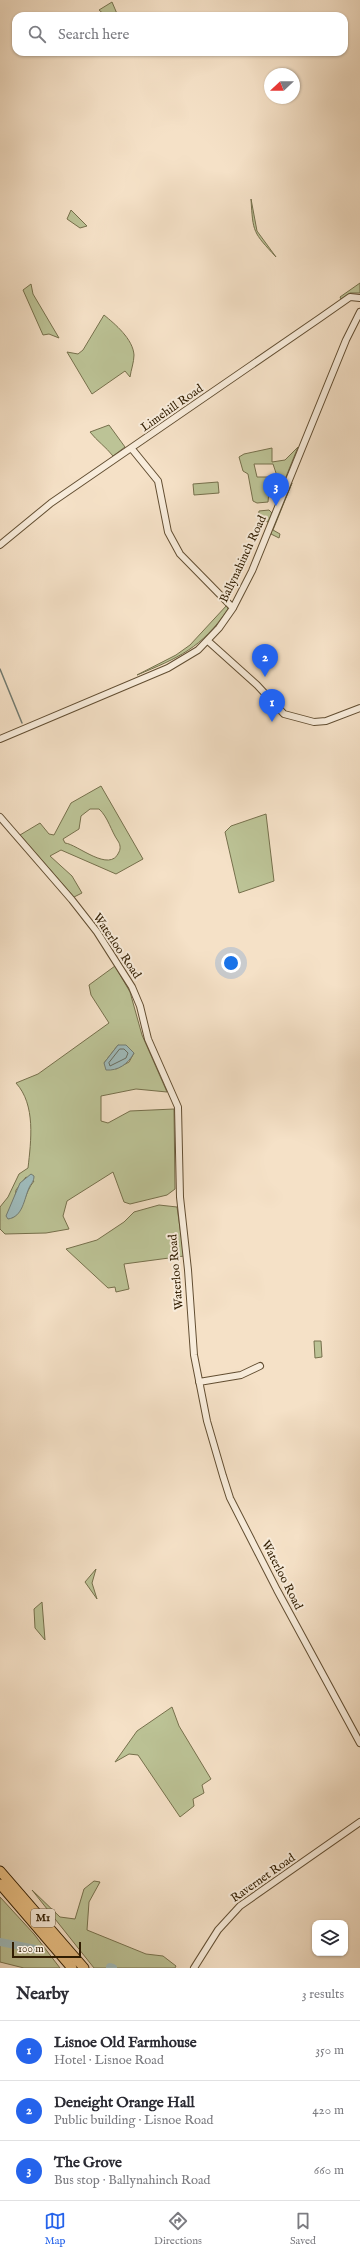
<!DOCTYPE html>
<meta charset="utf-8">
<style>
:root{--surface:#fff;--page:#f2f2f3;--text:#2b2b33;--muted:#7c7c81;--line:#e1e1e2;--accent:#2563eb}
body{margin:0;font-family:"IM FELL English",serif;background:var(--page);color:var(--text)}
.controls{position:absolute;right:12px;bottom:12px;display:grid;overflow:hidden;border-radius:8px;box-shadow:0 1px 3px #0004}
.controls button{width:36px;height:36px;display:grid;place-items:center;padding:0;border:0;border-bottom:1px solid var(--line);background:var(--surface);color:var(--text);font:20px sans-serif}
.compass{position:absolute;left:264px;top:68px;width:36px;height:36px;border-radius:50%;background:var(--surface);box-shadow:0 1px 3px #0004;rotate:248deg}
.scale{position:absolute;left:12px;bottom:10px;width:69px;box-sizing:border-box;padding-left:4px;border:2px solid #311d01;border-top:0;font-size:11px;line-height:14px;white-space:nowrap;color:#311d01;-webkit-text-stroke:3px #f8ecdb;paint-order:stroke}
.you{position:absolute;left:231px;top:963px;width:14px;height:14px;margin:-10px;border:3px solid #fff;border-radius:50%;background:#1a73e8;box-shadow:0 0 0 6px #1a73e833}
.badge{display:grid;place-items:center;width:26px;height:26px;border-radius:50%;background:var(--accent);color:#fff;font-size:13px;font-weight:700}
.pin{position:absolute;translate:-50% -33px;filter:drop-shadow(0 1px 2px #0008)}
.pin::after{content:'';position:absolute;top:21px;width:14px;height:12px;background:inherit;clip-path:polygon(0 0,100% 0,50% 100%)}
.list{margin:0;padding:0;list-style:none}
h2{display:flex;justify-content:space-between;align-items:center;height:52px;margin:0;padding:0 16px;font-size:17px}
h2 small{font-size:13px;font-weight:400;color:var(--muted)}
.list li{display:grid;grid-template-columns:26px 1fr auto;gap:12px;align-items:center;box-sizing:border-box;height:60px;padding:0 16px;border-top:1px solid var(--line)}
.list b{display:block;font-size:15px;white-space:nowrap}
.list p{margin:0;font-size:13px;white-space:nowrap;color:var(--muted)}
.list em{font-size:13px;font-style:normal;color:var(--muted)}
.icon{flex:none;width:22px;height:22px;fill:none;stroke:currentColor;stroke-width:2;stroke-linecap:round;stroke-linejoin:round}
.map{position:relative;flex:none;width:360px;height:1968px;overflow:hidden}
.search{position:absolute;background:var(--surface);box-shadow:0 1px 3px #0004;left:12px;right:12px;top:12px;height:44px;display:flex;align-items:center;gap:10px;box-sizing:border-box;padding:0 14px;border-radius:12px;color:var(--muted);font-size:15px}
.sheet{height:232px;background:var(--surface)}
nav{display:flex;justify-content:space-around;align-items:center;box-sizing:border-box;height:56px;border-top:1px solid var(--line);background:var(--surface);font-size:11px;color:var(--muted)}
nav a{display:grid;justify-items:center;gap:2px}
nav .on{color:var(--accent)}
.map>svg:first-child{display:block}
.green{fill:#bcc396;stroke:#76704c;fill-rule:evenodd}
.water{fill:#9fbcbd;stroke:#737c72}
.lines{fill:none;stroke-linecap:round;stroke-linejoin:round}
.shore{stroke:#686c5f;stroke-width:1}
.stream{stroke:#737c72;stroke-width:1.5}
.river{stroke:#9fbcbd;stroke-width:8}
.minor-casing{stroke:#624e32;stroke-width:8}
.highway-casing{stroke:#311d01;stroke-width:11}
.minor{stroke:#f8ecdb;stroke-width:6}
.highway{stroke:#eac084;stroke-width:9}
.labels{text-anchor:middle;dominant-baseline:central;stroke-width:4;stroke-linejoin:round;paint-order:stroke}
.shield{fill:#f8ecdb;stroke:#6d5b42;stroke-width:1}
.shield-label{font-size:11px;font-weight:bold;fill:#311d01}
.street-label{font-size:12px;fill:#311d01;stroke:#f8ecdb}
</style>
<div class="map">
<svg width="360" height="1968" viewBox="0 0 360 1968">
<rect width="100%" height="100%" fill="#f5e1c7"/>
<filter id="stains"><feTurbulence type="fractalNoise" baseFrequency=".005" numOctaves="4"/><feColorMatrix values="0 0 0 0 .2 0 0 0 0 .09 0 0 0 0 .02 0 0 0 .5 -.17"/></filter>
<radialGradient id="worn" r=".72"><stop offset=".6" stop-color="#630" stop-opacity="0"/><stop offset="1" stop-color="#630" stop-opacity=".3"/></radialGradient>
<!-- green -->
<path class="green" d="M112 2 118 16H106L99 10Z
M251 199 257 231 276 257C253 232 253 233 251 199Z
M71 210 87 226 80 228 67 219Z
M360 283V293H350L341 299 340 297Z
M31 284 33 294 59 338 49 334 43 335 23 290Z
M104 315C115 324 133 339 134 355 134 362 131 370 130 377L125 371 92 394 67 352 78 354 83 350Z
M109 425 125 447 113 456C106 447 97 441 90 432Z
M298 447 277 499 271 497 278 479 273 464H254L257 477H271L274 479 269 491 268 502 257 503 253 501 248 474 243 471 239 457 244 454 272 448V462L285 460Z
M218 482 219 493 194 495 193 484Z
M292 483 273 530 280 534 279 538 271 534 272 530Z
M269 510 272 513 268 522 258 519 259 511Z
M227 605 228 609C202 648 178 658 137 675L176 655 190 645Z
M101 786 143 859 116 874 61 850 50 856 72 876 82 893 74 897 20 835 40 823 49 834 54 835 71 803ZM90 809H99C108 817 111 831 118 841 120 844 121 848 119 852 110 874 77 844 65 843L63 839 79 829 81 816Z
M266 814 274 881 239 893 225 832 231 826Z
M115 966 130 992 142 1035 167 1092 136 1089 101 1096V1121L108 1123 130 1111 174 1109 175 1189 167 1195 130 1204 124 1202 113 1172 67 1201 63 1216 69 1229 46 1233 5 1234 0 1229V1207L8 1197 19 1174 28 1168C31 1141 36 1105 16 1083L38 1074 109 1023 91 995 89 985ZM118 1045 134 1053 129 1062 116 1069 104 1063ZM26 1177 34 1181C24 1193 25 1208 12 1218L16 1190Z
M159 1205 177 1207 184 1256 124 1264 129 1289 116 1292 115 1287 108 1288 66 1249 97 1240 124 1222 134 1212Z
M314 1341H321L322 1357 315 1358Z
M96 1569 92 1583 97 1599 85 1582Z
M42 1602 45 1640 35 1628 34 1609Z
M172 1707 179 1726 211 1779 202 1785 204 1793 193 1799 194 1806 180 1817 138 1755 129 1754 115 1762 137 1731Z
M94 1881 100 1882 89 1902 87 1930 146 1954 163 1956 176 1966 175 1968H94L32 1890 60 1917 75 1919 84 1889Z
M0 1897 34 1934 60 1968H24L0 1962Z"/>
<!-- water -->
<path class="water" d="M118 1045H126L134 1053C128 1064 118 1071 106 1070L104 1063Z
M31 1174 34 1176C34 1182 31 1183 29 1188 24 1199 23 1217 8 1219L6 1216 20 1183Z"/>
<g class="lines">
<!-- shore -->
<path class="shore" d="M120 1049H124L128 1053 126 1058 110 1066 109 1063Z"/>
<!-- stream -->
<path class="stream" d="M0 669 22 723"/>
<!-- river -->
<path class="river" d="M0 1942 35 1949
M110 1967 113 1968"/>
<!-- minor casing -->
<g class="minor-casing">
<path id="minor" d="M132 449 158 481 168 532 180 554 233 608
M0 545 51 503 320 318 350 297 360 298
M208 641 257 685 284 714 314 722 326 721 360 708
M0 739 168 668 198 650 219 628 233 608 252 571 346 340 360 312
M0 817 72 900 97 932 132 987 140 1006 148 1039 178 1107 180 1197 188 1270 194 1355 207 1421 223 1476 230 1498 277 1590 360 1743
M199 1382 241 1375 260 1366
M194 1968 218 1930 240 1906 360 1822"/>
</g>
<!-- highway casing -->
<g class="highway-casing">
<path id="highway" d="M0 1871 84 1968
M0 1884 72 1968"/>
</g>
<!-- minor -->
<use href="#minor" class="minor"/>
<!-- highway -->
<use href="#highway" class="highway"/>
</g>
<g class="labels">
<!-- shield labels -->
<rect class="shield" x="31" y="1909" width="24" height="18" rx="3"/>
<g class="shield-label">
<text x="43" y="1918">M1</text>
</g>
<!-- street labels -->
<g class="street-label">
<text transform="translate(172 408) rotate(-35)">Limehill Road</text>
<text transform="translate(243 559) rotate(-65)">Ballynahinch Road</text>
<text transform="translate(117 946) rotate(56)">Waterloo Road</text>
<text transform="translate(176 1272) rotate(-95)">Waterloo Road</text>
<text transform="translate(282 1575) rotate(63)">Waterloo Road</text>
<text transform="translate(263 1878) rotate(-35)">Ravernet Road</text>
</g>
</g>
<rect width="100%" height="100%" filter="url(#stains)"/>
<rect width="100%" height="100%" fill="url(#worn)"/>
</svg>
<div class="controls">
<button><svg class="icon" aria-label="layers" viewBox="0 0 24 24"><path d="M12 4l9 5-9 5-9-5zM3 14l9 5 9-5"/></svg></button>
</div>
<svg class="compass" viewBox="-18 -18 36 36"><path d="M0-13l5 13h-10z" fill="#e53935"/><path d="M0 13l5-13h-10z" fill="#7c7c81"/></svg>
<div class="scale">100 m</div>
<div class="you"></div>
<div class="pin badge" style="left:272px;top:722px">1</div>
<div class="pin badge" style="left:265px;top:677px">2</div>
<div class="pin badge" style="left:276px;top:506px">3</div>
<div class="search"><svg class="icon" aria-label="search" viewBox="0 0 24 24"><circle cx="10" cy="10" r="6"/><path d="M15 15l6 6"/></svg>Search here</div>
</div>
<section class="sheet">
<h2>Nearby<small>3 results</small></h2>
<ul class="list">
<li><span class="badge">1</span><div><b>Lisnoe Old Farmhouse</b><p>Hotel · Lisnoe Road</p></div><em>350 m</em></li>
<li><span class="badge">2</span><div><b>Deneight Orange Hall</b><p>Public building · Lisnoe Road</p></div><em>420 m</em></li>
<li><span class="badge">3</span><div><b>The Grove</b><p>Bus stop · Ballynahinch Road</p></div><em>660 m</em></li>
</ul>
</section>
<nav>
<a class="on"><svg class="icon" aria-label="map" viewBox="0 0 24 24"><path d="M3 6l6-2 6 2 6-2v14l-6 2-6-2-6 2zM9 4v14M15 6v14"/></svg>Map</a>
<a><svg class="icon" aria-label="directions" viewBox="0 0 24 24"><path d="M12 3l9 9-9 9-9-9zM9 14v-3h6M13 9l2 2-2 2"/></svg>Directions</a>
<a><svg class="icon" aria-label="saved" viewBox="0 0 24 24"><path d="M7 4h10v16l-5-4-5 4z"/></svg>Saved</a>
</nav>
